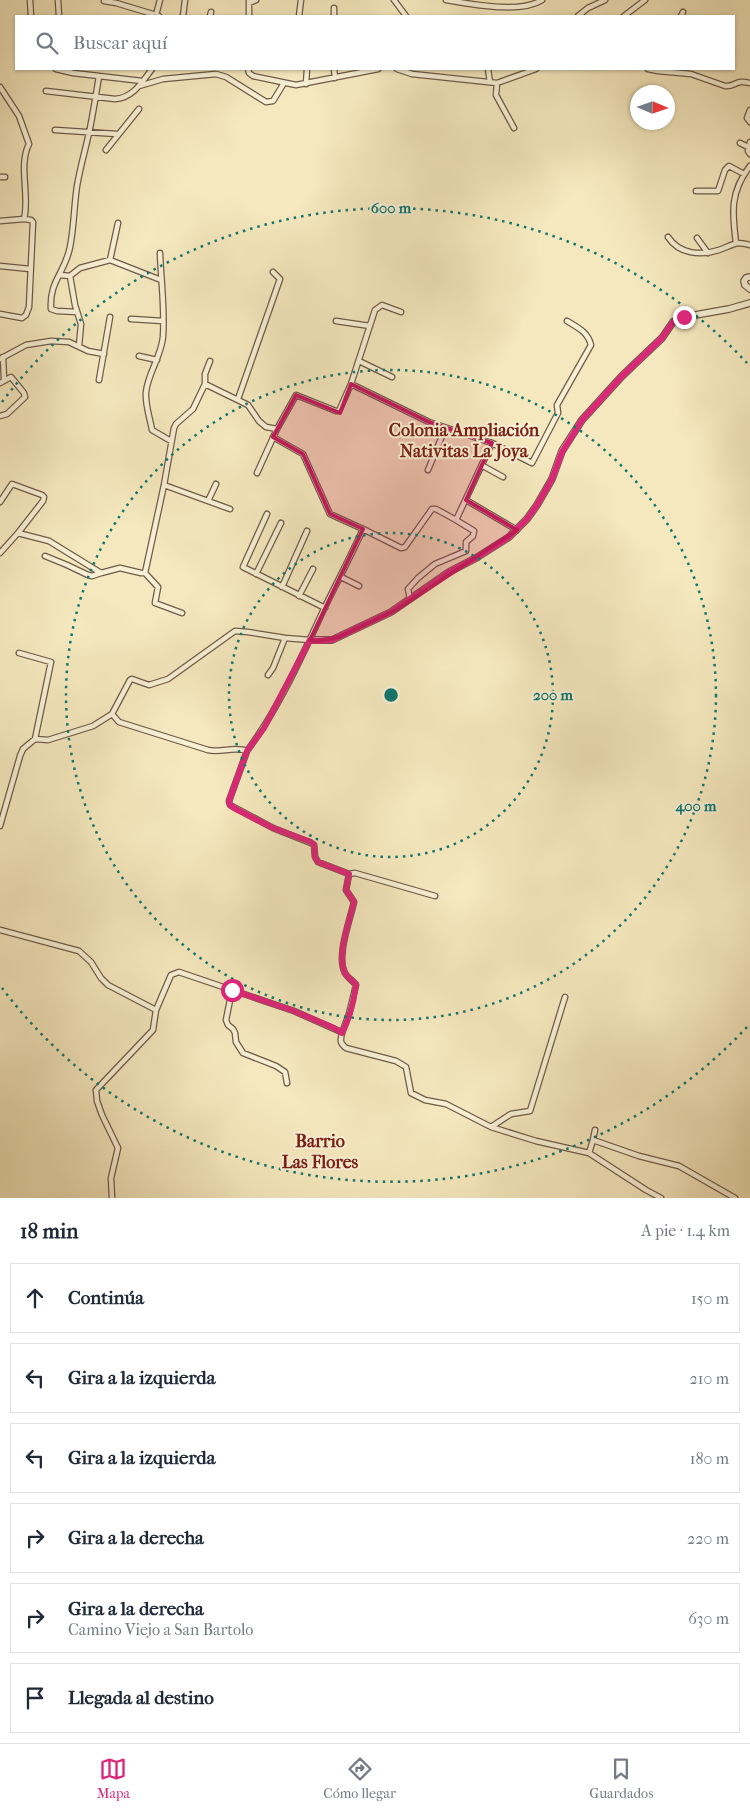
<!DOCTYPE html>
<html lang="es">
<meta charset="utf-8">
<style>
:root{--surface:#fff;--page:#f2f2f3;--text:#1f2937;--muted:#747a83;--line:#e0e1e3;--accent:#db2777}
body{margin:0;font-family:"IM FELL French Canon",serif;background:var(--page);color:var(--text)}
.compass{position:absolute;left:630px;top:85px;width:45px;height:45px;border-radius:50%;background:var(--surface);box-shadow:0 1px 4px #0004;rotate:92deg}
.stop{position:absolute;width:15px;height:15px;margin:-11px;border:4px solid #db2777;border-radius:50%;background:#fff}
.stop.end{background:#db2777;border-color:#fff;box-shadow:0 1px 5px #0008}
.list{margin:0;padding:0;list-style:none}
h2{display:flex;justify-content:space-between;align-items:center;height:65px;margin:0;padding:0 20px;font-size:21px}
h2 small{font-size:16px;font-weight:400;color:var(--muted)}
.list li{display:grid;grid-template-columns:32px 1fr auto;gap:15px;align-items:center;box-sizing:border-box;height:70px;margin:0 10px 10px;padding:0 10px;border:1px solid var(--line);border-radius:0px}
.list b{display:block;font-size:19px;white-space:nowrap}
.list p{margin:0;font-size:16px;white-space:nowrap;color:var(--muted)}
.list em{font-size:16px;font-style:normal;color:var(--muted)}
.icon{flex:none;width:28px;height:28px;fill:none;stroke:currentColor;stroke-width:2;stroke-linecap:round;stroke-linejoin:round}
.map{position:relative;flex:none;width:750px;height:1198px;overflow:hidden}
.search{position:absolute;background:var(--surface);box-shadow:0 1px 4px #0004;left:15px;right:15px;top:15px;height:55px;display:flex;align-items:center;gap:12px;box-sizing:border-box;padding:0 18px;border-radius:0px;color:var(--muted);font-size:19px}
.sheet{height:545px;background:var(--surface)}
nav{display:flex;justify-content:space-around;align-items:center;box-sizing:border-box;height:70px;border-top:1px solid var(--line);background:var(--surface);font-size:14px;color:var(--muted)}
nav a{display:grid;justify-items:center;gap:2px}
nav .on{color:var(--accent)}
.map>svg:first-child{display:block}
.lines{fill:none;stroke-linecap:round;stroke-linejoin:round}
.minor-casing{stroke:#6e5b49;stroke-width:7}
.tertiary-casing{stroke:#6e5b49;stroke-width:8}
.minor{stroke:#f8f0d5;stroke-width:4.5}
.tertiary{stroke:#f8f0d5;stroke-width:5.5}
.route{stroke:#db2777;stroke-width:6}
.marked{fill:#c2185b;fill-opacity:0.2;stroke:#c2185b;stroke-width:4;stroke-linejoin:round}
.ring{fill:none;stroke:#0f766e;stroke-width:2.5;stroke-dasharray:2.5 5}
.labels{text-anchor:middle;dominant-baseline:central;stroke-width:4;stroke-linejoin:round;paint-order:stroke}
.neighbourhood-label{font-size:18px;font-weight:bold;fill:#7a1f14;stroke:#f8f0d5}
.centre{fill:#0f766e;stroke:#f8f0d5;stroke-width:2.5}
.ring-label{font-size:15px;text-anchor:middle;font-weight:bold;fill:#0f766e;stroke:#f8f0d5;stroke-width:4;stroke-linejoin:round;paint-order:stroke}
</style>
<div class="map">
<svg width="750" height="1198" viewBox="0 0 750 1198">
<rect width="100%" height="100%" fill="#f5e8be"/>
<filter id="stains"><feTurbulence type="fractalNoise" baseFrequency=".004" numOctaves="4"/><feColorMatrix values="0 0 0 0 .2 0 0 0 0 .09 0 0 0 0 .02 0 0 0 .5 -.17"/></filter>
<radialGradient id="worn" r=".72"><stop offset=".6" stop-color="#630" stop-opacity="0"/><stop offset="1" stop-color="#630" stop-opacity=".3"/></radialGradient>
<g class="lines">
<!-- minor casing -->
<g class="minor-casing">
<path id="minor" d="M30 0 31 16
M58 0 59 16
M394 0 406 16
M446 0C472 4 520 14 542 0
M104 1 116 3 156 15
M249 3 256 0
M159 16 156 15 160 0
M183 16 185 0
M210 16 211 12
M249 16V0
M299 16 301 0
M334 16V8
M578 16 588 8 605 0
M624 16 645 0
M681 16 683 12
M56 69 73 73 142 81
M248 69 249 73 253 76 296 85 378 69
M334 69 335 78
M397 69 412 74 497 83 536 69
M488 69 490 82
M648 69 658 71 691 74 725 86C736 87 735 79 750 83
M497 83 496 95 514 128
M306 84 307 69
M139 86 163 79 216 74 226 77 266 102 273 101 284 83
M0 87 19 116 29 144C18 165 30 196 24 219L31 220 33 222 29 307 26 315 22 318 0 314
M46 91 115 99C133 98 142 82 152 69
M750 110 747 118 750 122
M55 130 117 134
M750 142 748 151 750 154
M740 143 748 147
M106 150 139 109
M0 177H5
M696 191H718L725 170 729 166 744 174
M0 221 24 219
M668 237C679 254 700 256 719 250 725 248 732 244 738 243 742 243 746 244 750 245
M697 238 708 253
M736 243C732 212 730 192 750 166
M160 253C161 281 165 309 163 337 161 357 148 373 146 392 145 405 150 418 152 430L171 441
M110 260 118 223
M0 266 30 269
M60 275 70 276 80 268 110 260 161 280
M70 276 75 305 81 324 79 346
M77 312 57 311 51 309C49 281 65 273 70 247 74 227 74 206 77 186 80 168 85 151 89 133 93 114 96 95 99 76
M131 319 163 321
M336 321 370 326
M139 356 157 360
M3 357 4 379
M0 359 26 345 51 341 69 342 88 351 104 354
M359 361 392 377
M99 380 110 317
M0 383 11 377 24 393 25 397 7 414 0 416
M205 384V374L210 361
M351 384 375 310 382 305 401 312
M238 399 280 279 273 272
M273 437 303 454 330 514 363 529
M483 466 503 477
M428 470 445 429
M257 473 277 429
M164 485 230 509
M466 500 517 530
M208 501 216 484
M0 502 12 484 42 495 44 497 43 501 18 533 0 553
M267 514 243 567 325 608
M18 533 49 541 101 573 120 568 141 573H145L164 485 174 428 176 424 193 409 205 384 248 405 259 421 266 427 277 429 296 395 336 411H339L351 384 429 422 492 443 532 463 558 413 557 405 591 345C588 332 577 327 567 321
M45 556 67 565 88 575 92 576 101 573
M145 573 158 587 155 603 182 613
M256 574 281 523
M341 577 359 586
M282 587 307 531
M299 596 313 569
M410 599 408 589 418 578 435 564 466 551V542L473 536 474 531 456 520
M19 653 51 662 35 739
M268 675 273 668 285 638
M112 714 119 722 208 750C221 753 235 746 247 751L229 801 230 805 273 828 311 843 314 845 315 857 318 862 349 874 346 890 354 902C350 920 336 957 345 973 347 977 352 980 356 985L349 1014 342 1033
M247 751C279 708 301 658 324 609 337 582 351 556 363 529L401 548 405 547 432 509H436L456 520 492 443
M0 826 20 756 23 749 35 739 48 740 93 726 112 714 130 680 132 679 149 685 168 679 235 631 248 632 285 638 310 640
M349 874 355 873 435 896
M0 930 79 951 91 962 101 978 108 985 156 1010 153 1030 96 1090 97 1101 102 1115 118 1148 111 1178 112 1198
M232 990 226 1020 228 1025 233 1029 235 1033 236 1042 243 1053 276 1066 285 1072 287 1083
M156 1010 171 975 179 972 294 1011 339 1031 342 1033C340 1041 340 1043 346 1048L396 1061 406 1067 411 1093 425 1100 446 1104 491 1127 511 1114 530 1111 565 997
M491 1127 536 1141 589 1153 646 1190 661 1198
M593 1140 595 1130
M589 1153 593 1140 639 1156 679 1166 735 1198"/>
</g>
<!-- tertiary casing -->
<g class="tertiary-casing">
<path id="tertiary" d="M750 277 746 278 744 281 745 285 750 289
M310 640H332L391 612 449 572 476 558 509 537 527 519 537 505 552 479 562 451 582 420 622 376 662 338 673 322 684 317 729 309 750 303"/>
</g>
<!-- minor -->
<use href="#minor" class="minor"/>
<!-- tertiary -->
<use href="#tertiary" class="tertiary"/>
</g>
<g class="lines">
<!-- route -->
<path class="route" d="M232 990 294 1011 334 1028 342 1033C349 1019 354 1001 356 984 352 980 347 977 345 973 336 956 350 920 354 902L346 890 349 874 318 862 315 857 314 845 311 842 273 828 234 808 230 805 229 801 247 751 264 728 310 640 317 641 332 640 391 612 449 572 476 558 509 537 527 519 537 505 552 479 562 452 582 420 622 376 662 338 673 322 684 317"/>
</g>
<!-- marked area -->
<path class="marked" d="M351 384 429 422 492 443 466 500 517 530 396 610 339 637 317 641 310 640 363 529 330 514 303 454 273 437 296 395 340 413Z"/>
<!-- distance rings -->
<g class="ring">
<circle cx="391" cy="695" r="162"/>
<circle cx="391" cy="695" r="325"/>
<path d="M747 1027A487 487 0 0 1 2 988M2 402A487 487 0 0 1 747 363"/>
</g>
<g class="labels">
<!-- neighbourhood labels -->
<g class="neighbourhood-label">
<text x="464" y="430">Colonia Ampliación<tspan x="464" dy="21">Nativitas La Joya</tspan></text>
<text x="320" y="1141">Barrio<tspan x="320" dy="21">Las Flores</tspan></text>
</g>
</g>
<circle cx="391" cy="695" r="8" class="centre"/>
<g class="ring-label">
<text x="391" y="213">600 m</text>
<text x="553" y="700">200 m</text>
<text x="696" y="811">400 m</text>
</g>
<rect width="100%" height="100%" filter="url(#stains)"/>
<rect width="100%" height="100%" fill="url(#worn)"/>
</svg>
<svg class="compass" viewBox="-18 -18 36 36"><path d="M0-13l5 13h-10z" fill="#e53935"/><path d="M0 13l5-13h-10z" fill="#747a83"/></svg>
<div class="stop" style="left:232px;top:990px"></div>
<div class="stop end" style="left:684px;top:317px"></div>
<div class="search"><svg class="icon" aria-label="search" viewBox="0 0 24 24"><circle cx="10" cy="10" r="6"/><path d="M15 15l6 6"/></svg>Buscar aquí</div>
</div>
<section class="sheet">
<h2>18 min<small>A pie · 1.4 km</small></h2>
<ul class="list">
<li><svg class="icon" aria-label="ahead" viewBox="0 0 24 24"><path d="M12 20V5M6 11l6-6 6 6"/></svg><div><b>Continúa</b></div><em>150 m</em></li>
<li><svg class="icon" aria-label="left" viewBox="0 0 24 24"><path d="M17 20v-9H6M10 6l-5 5 5 5"/></svg><div><b>Gira a la izquierda</b></div><em>210 m</em></li>
<li><svg class="icon" aria-label="left" viewBox="0 0 24 24"><path d="M17 20v-9H6M10 6l-5 5 5 5"/></svg><div><b>Gira a la izquierda</b></div><em>180 m</em></li>
<li><svg class="icon" aria-label="right" viewBox="0 0 24 24"><path d="M7 20v-9h11M14 6l5 5-5 5"/></svg><div><b>Gira a la derecha</b></div><em>220 m</em></li>
<li><svg class="icon" aria-label="right" viewBox="0 0 24 24"><path d="M7 20v-9h11M14 6l5 5-5 5"/></svg><div><b>Gira a la derecha</b><p>Camino Viejo a San Bartolo</p></div><em>630 m</em></li>
<li><svg class="icon" aria-label="arrive" viewBox="0 0 24 24"><path d="M6 21V4h12l-3 4 3 4H6"/></svg><div><b>Llegada al destino</b></div></li>
</ul>
</section>
<nav>
<a class="on"><svg class="icon" aria-label="map" viewBox="0 0 24 24"><path d="M3 6l6-2 6 2 6-2v14l-6 2-6-2-6 2zM9 4v14M15 6v14"/></svg>Mapa</a>
<a><svg class="icon" aria-label="directions" viewBox="0 0 24 24"><path d="M12 3l9 9-9 9-9-9zM9 14v-3h6M13 9l2 2-2 2"/></svg>Cómo llegar</a>
<a><svg class="icon" aria-label="saved" viewBox="0 0 24 24"><path d="M7 4h10v16l-5-4-5 4z"/></svg>Guardados</a>
</nav>
